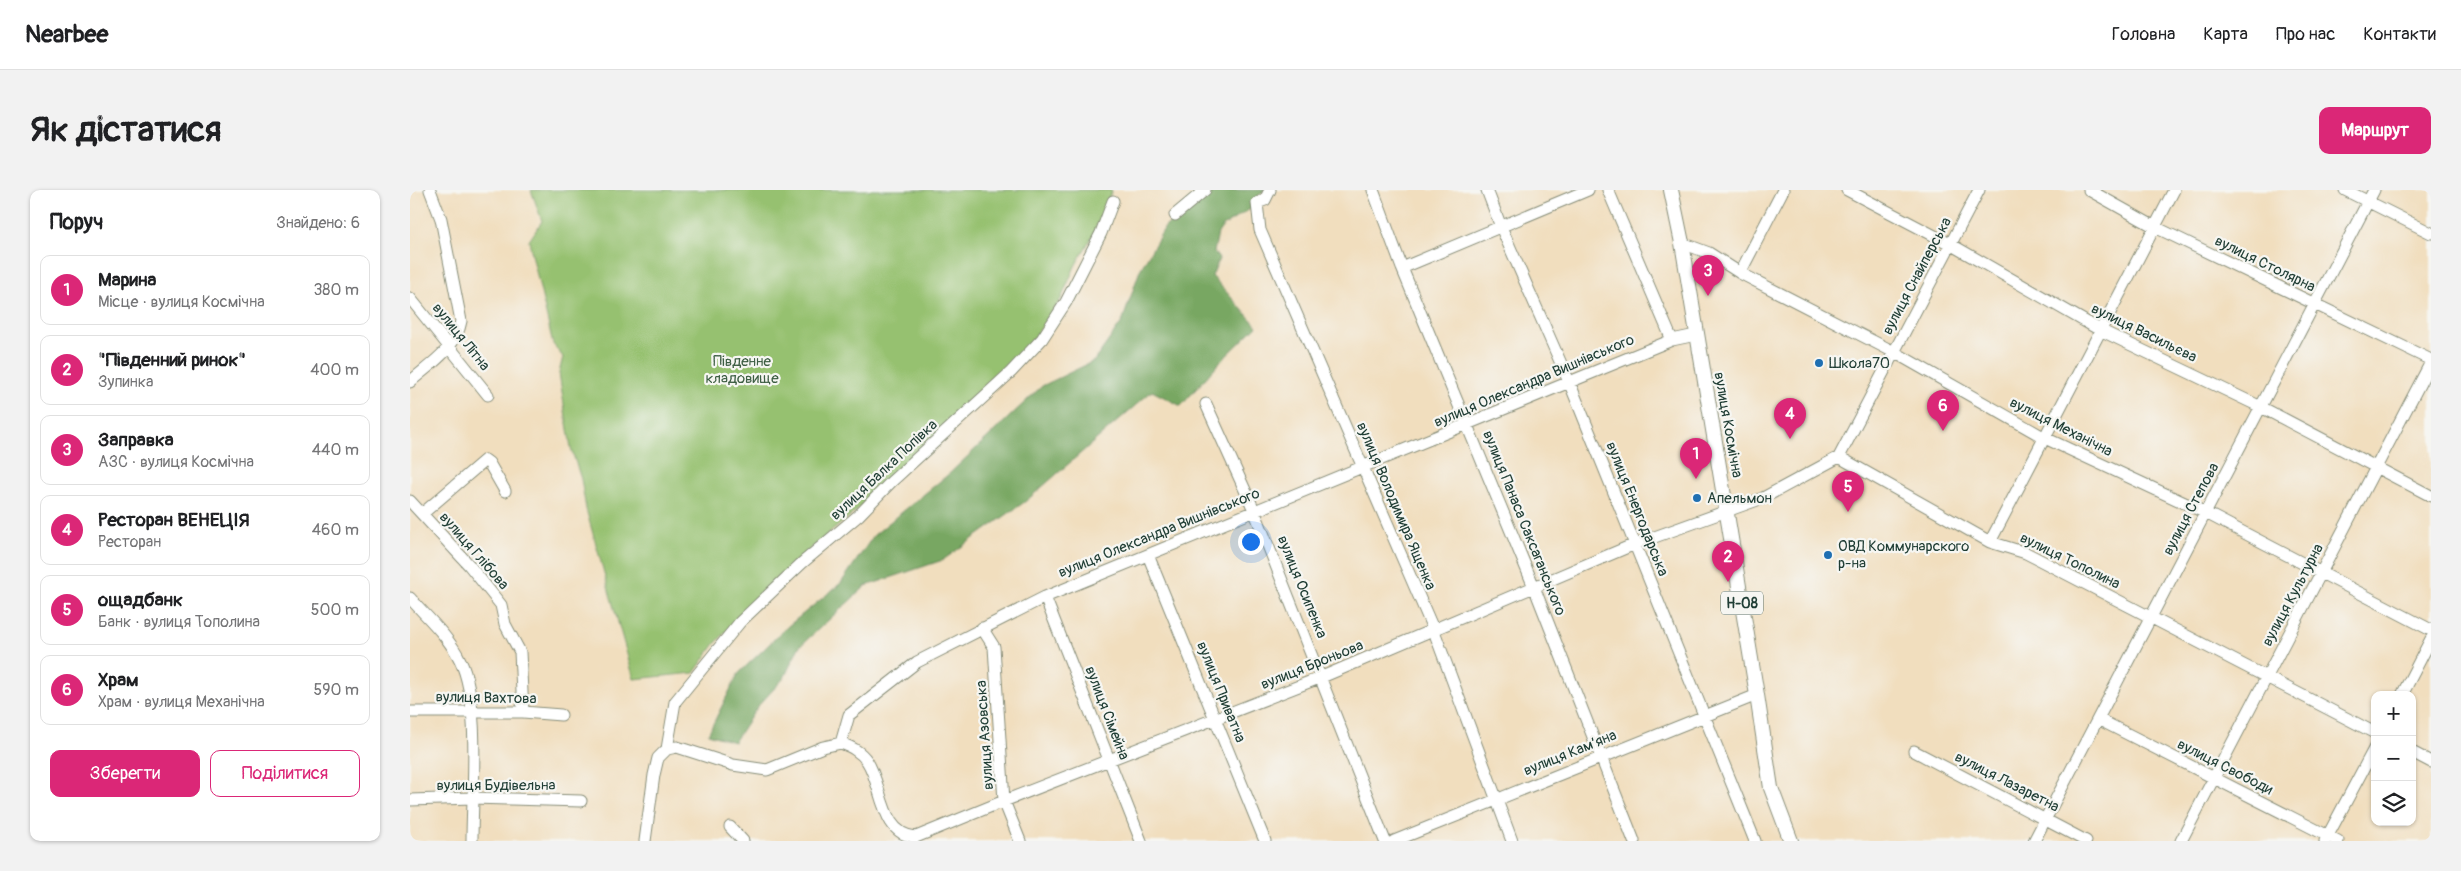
<!DOCTYPE html>
<html lang="uk">
<meta charset="utf-8">
<style>
:root{--surface:#fff;--page:#f2f2f2;--text:#202124;--muted:#757577;--line:#e0e0e0;--accent:#db2777}
body{margin:0;font-family:Pangolin,sans-serif;background:var(--page);color:var(--text)}
.controls{position:absolute;right:15px;bottom:15px;display:grid;overflow:hidden;border-radius:10px;box-shadow:0 1px 4px #0004}
.controls button{width:45px;height:45px;display:grid;place-items:center;padding:0;border:0;border-bottom:1px solid var(--line);background:var(--surface);color:var(--text);font:25px sans-serif}
.you{position:absolute;left:840px;top:351px;width:18px;height:18px;margin:-12px;border:4px solid #fff;border-radius:50%;background:#1a73e8;box-shadow:0 0 0 8px #1a73e833}
.badge{display:grid;place-items:center;width:32px;height:32px;border-radius:50%;background:var(--accent);color:#fff;font-size:16px;font-weight:700}
.pin{position:absolute;translate:-50% -41px;filter:drop-shadow(0 1px 2px #0008)}
.pin::after{content:'';position:absolute;top:26px;width:18px;height:15px;background:inherit;clip-path:polygon(0 0,100% 0,50% 100%)}
.list{margin:0;padding:0;list-style:none}
h2{display:flex;justify-content:space-between;align-items:center;height:65px;margin:0;padding:0 20px;font-size:21px}
h2 small{font-size:16px;font-weight:400;color:var(--muted)}
.list li{display:grid;grid-template-columns:32px 1fr auto;gap:15px;align-items:center;box-sizing:border-box;height:70px;margin:0 10px 10px;padding:0 10px;border:1px solid var(--line);border-radius:10px}
.list b{display:block;font-size:19px;white-space:nowrap}
.list p{margin:0;font-size:16px;white-space:nowrap;color:var(--muted)}
.list em{font-size:16px;font-style:normal;color:var(--muted)}
.actions{display:flex;gap:10px;padding:15px 20px}
.actions a{flex:1;padding:11px 0;border:1px solid var(--accent);border-radius:10px;text-align:center;font-size:18px;color:var(--accent)}
.actions .main{background:var(--accent);color:#fff}
.icon{flex:none;width:28px;height:28px;fill:none;stroke:currentColor;stroke-width:2;stroke-linecap:round;stroke-linejoin:round}
.map{position:relative;flex:none;width:2021px;height:651px;overflow:hidden;border-radius:10px}
header{display:flex;align-items:center;gap:30px;box-sizing:border-box;height:70px;padding:0 25px;background:var(--surface);border-bottom:1px solid var(--line)}
header strong{font-size:24px}
nav{display:flex;gap:28px;margin-inline-start:auto;font-size:18px}
.intro{display:flex;align-items:center;justify-content:space-between;box-sizing:border-box;height:120px;padding:0 30px}
h1{margin:0;font-size:35px}
.button{padding:12px 22px;border-radius:10px;background:var(--accent);color:#fff;font-size:18px;font-weight:700}
main{display:flex;gap:30px;padding:0 30px}
aside{flex:1;background:var(--surface);border-radius:10px;box-shadow:0 1px 4px #0004}
.map>svg:first-child{display:block}
.green{fill:#96c16f;stroke:#5a7f52}
.forest{fill:#78a762;stroke:#4c724b}
.lines{fill:none;stroke-linecap:round;stroke-linejoin:round}
.minor-casing{stroke:#888e79;stroke-width:13}
.major-casing{stroke:#888e79;stroke-width:16}
.minor{stroke:#fff;stroke-width:11}
.major{stroke:#fff;stroke-width:14}
.poi-dot{fill:#1f6fb2;stroke:#f6f6f2;stroke-width:2}
.labels{text-anchor:middle;dominant-baseline:central;stroke-width:4.5;stroke-linejoin:round;paint-order:stroke}
.shield{fill:#f6f6f2;stroke:#60746d;stroke-width:1}
.shield-label{font-size:14px;font-weight:bold;fill:#1f3d34}
.street-label{font-size:15px;fill:#1f3d34;stroke:#f6f6f2}
.park-label{font-size:15px;fill:#3d5e43;stroke:#f6f6f2}
.poi-label{font-size:15px;fill:#1f3d34;stroke:#f6f6f2;text-anchor:start}
</style>
<header>
<strong>Nearbee</strong>
<nav><a>Головна</a><a>Карта</a><a>Про нас</a><a>Контакти</a></nav>
</header>
<div class="intro"><h1>Як дістатися</h1><a class="button">Маршрут</a></div>
<main>
<aside>
<h2>Поруч<small>Знайдено: 6</small></h2>
<ul class="list">
<li><span class="badge">1</span><div><b>Марина</b><p>Місце · вулиця Космічна</p></div><em>380 m</em></li>
<li><span class="badge">2</span><div><b>&quot;Південний ринок&quot;</b><p>Зупинка</p></div><em>400 m</em></li>
<li><span class="badge">3</span><div><b>Заправка</b><p>АЗС · вулиця Космічна</p></div><em>440 m</em></li>
<li><span class="badge">4</span><div><b>Ресторан ВЕНЕЦІЯ</b><p>Ресторан</p></div><em>460 m</em></li>
<li><span class="badge">5</span><div><b>ощадбанк</b><p>Банк · вулиця Тополина</p></div><em>500 m</em></li>
<li><span class="badge">6</span><div><b>Храм</b><p>Храм · вулиця Механічна</p></div><em>590 m</em></li>
</ul>
<div class="actions"><a class="main">Зберегти</a><a>Поділитися</a></div>
</aside>
<div class="map">
<svg width="2021" height="651" viewBox="0 0 2021 651">
<rect width="100%" height="100%" fill="#f6f6f2"/>
<filter id="ink" filterUnits="userSpaceOnUse"><feTurbulence type="fractalNoise" baseFrequency=".02" numOctaves="2"/><feDisplacementMap in="SourceGraphic" scale="10" xChannelSelector="R" yChannelSelector="G"/><feConvolveMatrix kernelMatrix="1 2 1 2 8 2 1 2 1" color-interpolation-filters="sRGB"/></filter>
<filter id="wash" filterUnits="userSpaceOnUse"><feTurbulence type="fractalNoise" baseFrequency=".0096" numOctaves="4" result="noise"/><feDisplacementMap in="SourceGraphic" scale="20" xChannelSelector="R" yChannelSelector="G"/><feGaussianBlur stdDeviation="1.12" result="paint"/><feColorMatrix in="noise" values="0 0 0 0 0 0 0 0 0 0 0 0 0 0 0 0 0 1.4 0 .05"/><feComposite in="paint" operator="in"/></filter>
<g filter="url(#wash)">
<rect width="100%" height="100%" fill="#f1debe"/>
<!-- green -->
<path class="green" d="M121 0H702L683 45 665 76 651 109 625 147 563 211 476 289 447 320 380 376 328 428 304 455 284 483 224 489 176 319 171 289 161 258 149 183 153 167 143 154 119 51 132 31Z"/>
<!-- forest -->
<path class="forest" d="M800 0H855L845 10 842 18 813 36 808 43 804 62 809 69 802 86 847 136 808 174 771 216 742 201 616 311 533 370 456 396 389 457 374 488 348 516 324 552 298 544 328 484 378 436 431 393 464 345 540 283 632 196 684 171 712 132 730 80 755 37Z"/>
</g>
<g filter="url(#ink)">
<g class="lines">
<!-- minor casing -->
<g class="minor-casing">
<path id="minor" d="M860 0 855 10 847 13 850 40 1024 441 1102 651
M963 0 992 78 1124 397 1224 651
M1077 0 1091 37 1160 194 1345 651
M1198 0 1262 150
M1437 0 1540 54 1690 140 1851 217 2021 306
M1679 0 1745 37 2021 170
M1935 0 2021 43
M765 25 795 0
M1272 53 1299 63 1330 83 1484 162 1635 248 1796 323 2021 440
M992 78 1178 0
M1330 83 1373 0
M0 108 78 205
M0 192C20 174 46 159 51 131L31 29 20 0
M796 214 844 320 975 651
M1429 267 1569 0
M0 311 59 375 91 415 95 434 110 462 113 522
M12 324 75 270 79 273 95 301
M1580 352 1764 0
M738 365 855 651
M635 407 731 651
M0 408C17 427 39 447 50 470 71 513 62 601 62 651
M572 438 584 457 594 611 610 651
M1992 505 2021 449
M0 522H113L151 525
M1688 529 1928 651
M431 553C441 557 450 561 457 571 473 595 470 645 506 647L594 611 912 487 1225 354 1353 308 1429 267 1580 352 1616 363 1965 543
M431 553 439 525 507 472 635 407 1262 150 1286 145
M257 559 265 512 330 432 392 373 449 325 481 292 601 182 632 149 656 112 691 43 703 11
M1504 561 1676 651
M2002 562 2021 572
M0 610 62 608 171 611
M320 637 333 651
M235 651 244 585 248 568 257 559 267 557 323 575 357 580 413 557 431 553
M984 651 1347 505
M1624 651 1964 0
M1771 651 2021 172
M1915 651 1965 557"/>
</g>
<!-- major casing -->
<g class="major-casing">
<path id="major" d="M1261 0 1272 53 1347 505 1361 598 1381 651"/>
</g>
<!-- minor -->
<use href="#minor" class="minor"/>
<!-- major -->
<use href="#major" class="major"/>
</g>
</g>
<!-- markers -->
<g class="poi-dot">
<circle cx="1409" cy="173" r="5"/>
<circle cx="1287" cy="308" r="5"/>
<circle cx="1418" cy="365" r="5"/>
</g>
<g class="labels">
<!-- shield labels -->
<rect class="shield" x="1311" y="401.5" width="42" height="23" rx="4"/>
<g class="shield-label">
<text x="1332" y="413">Н-08</text>
</g>
<!-- street labels -->
<g class="street-label">
<text transform="translate(1855 74) rotate(26)">вулиця Столярна</text>
<text transform="translate(1507 86) rotate(-62)">вулиця Снайперська</text>
<text transform="translate(1734 143) rotate(26)">вулиця Васильєва</text>
<text transform="translate(51 147) rotate(51)">вулиця Літна</text>
<text transform="translate(1124 191) rotate(-23)">вулиця Олександра Вишнівського</text>
<text transform="translate(1318 235) rotate(80)">вулиця Космічна</text>
<text transform="translate(1651 237) rotate(27)">вулиця Механічна</text>
<text transform="translate(474 280) rotate(-43)">вулиця Балка Попівка</text>
<text transform="translate(986 316) rotate(67)">вулиця Володимира Ященка</text>
<text transform="translate(1227 319) rotate(68)">вулиця Енергодарська</text>
<text transform="translate(1781 319) rotate(-62)">вулиця Степова</text>
<text transform="translate(1114 333) rotate(68)">вулиця Панаса Саксаганського</text>
<text transform="translate(749 343) rotate(-22)">вулиця Олександра Вишнівського</text>
<text transform="translate(64 361) rotate(49)">вулиця Глібова</text>
<text transform="translate(1660 371) rotate(26)">вулиця Тополина</text>
<text transform="translate(892 397) rotate(68)">вулиця Осипенка</text>
<text transform="translate(1883 405) rotate(-62)">вулиця Культурна</text>
<text transform="translate(902 475) rotate(-22)">вулиця Броньова</text>
<text transform="translate(811 502) rotate(68)">вулиця Приватна</text>
<text transform="translate(76 508) rotate(1)">вулиця Вахтова</text>
<text transform="translate(697 523) rotate(69)">вулиця Сімейна</text>
<text transform="translate(575 545) rotate(-94)">вулиця Азовська</text>
<text transform="translate(1160 563) rotate(-22)">вулиця Кам’яна</text>
<text transform="translate(1815 577) rotate(27)">вулиця Свободи</text>
<text transform="translate(1597 592) rotate(27)">вулиця Лазаретна</text>
<text x="86" y="595">вулиця Будівельна</text>
</g>
<!-- park labels -->
<g class="park-label">
<text x="332" y="171">Південне<tspan x="332" dy="17">кладовище</tspan></text>
</g>
<!-- poi labels -->
<g class="poi-label">
<text x="1419" y="173">Школа70</text>
<text x="1297" y="308">Апельмон</text>
<text x="1428" y="356">ОВД Коммунарского<tspan x="1428" dy="17">р-на</tspan></text>
</g>
</g>
</svg>
<div class="controls">
<button>+</button>
<button>−</button>
<button><svg class="icon" aria-label="layers" viewBox="0 0 24 24"><path d="M12 4l9 5-9 5-9-5zM3 14l9 5 9-5"/></svg></button>
</div>
<div class="you"></div>
<div class="pin badge" style="left:1286px;top:289px">1</div>
<div class="pin badge" style="left:1318px;top:392px">2</div>
<div class="pin badge" style="left:1298px;top:106px">3</div>
<div class="pin badge" style="left:1380px;top:249px">4</div>
<div class="pin badge" style="left:1438px;top:322px">5</div>
<div class="pin badge" style="left:1533px;top:241px">6</div>
</div>
</main>
